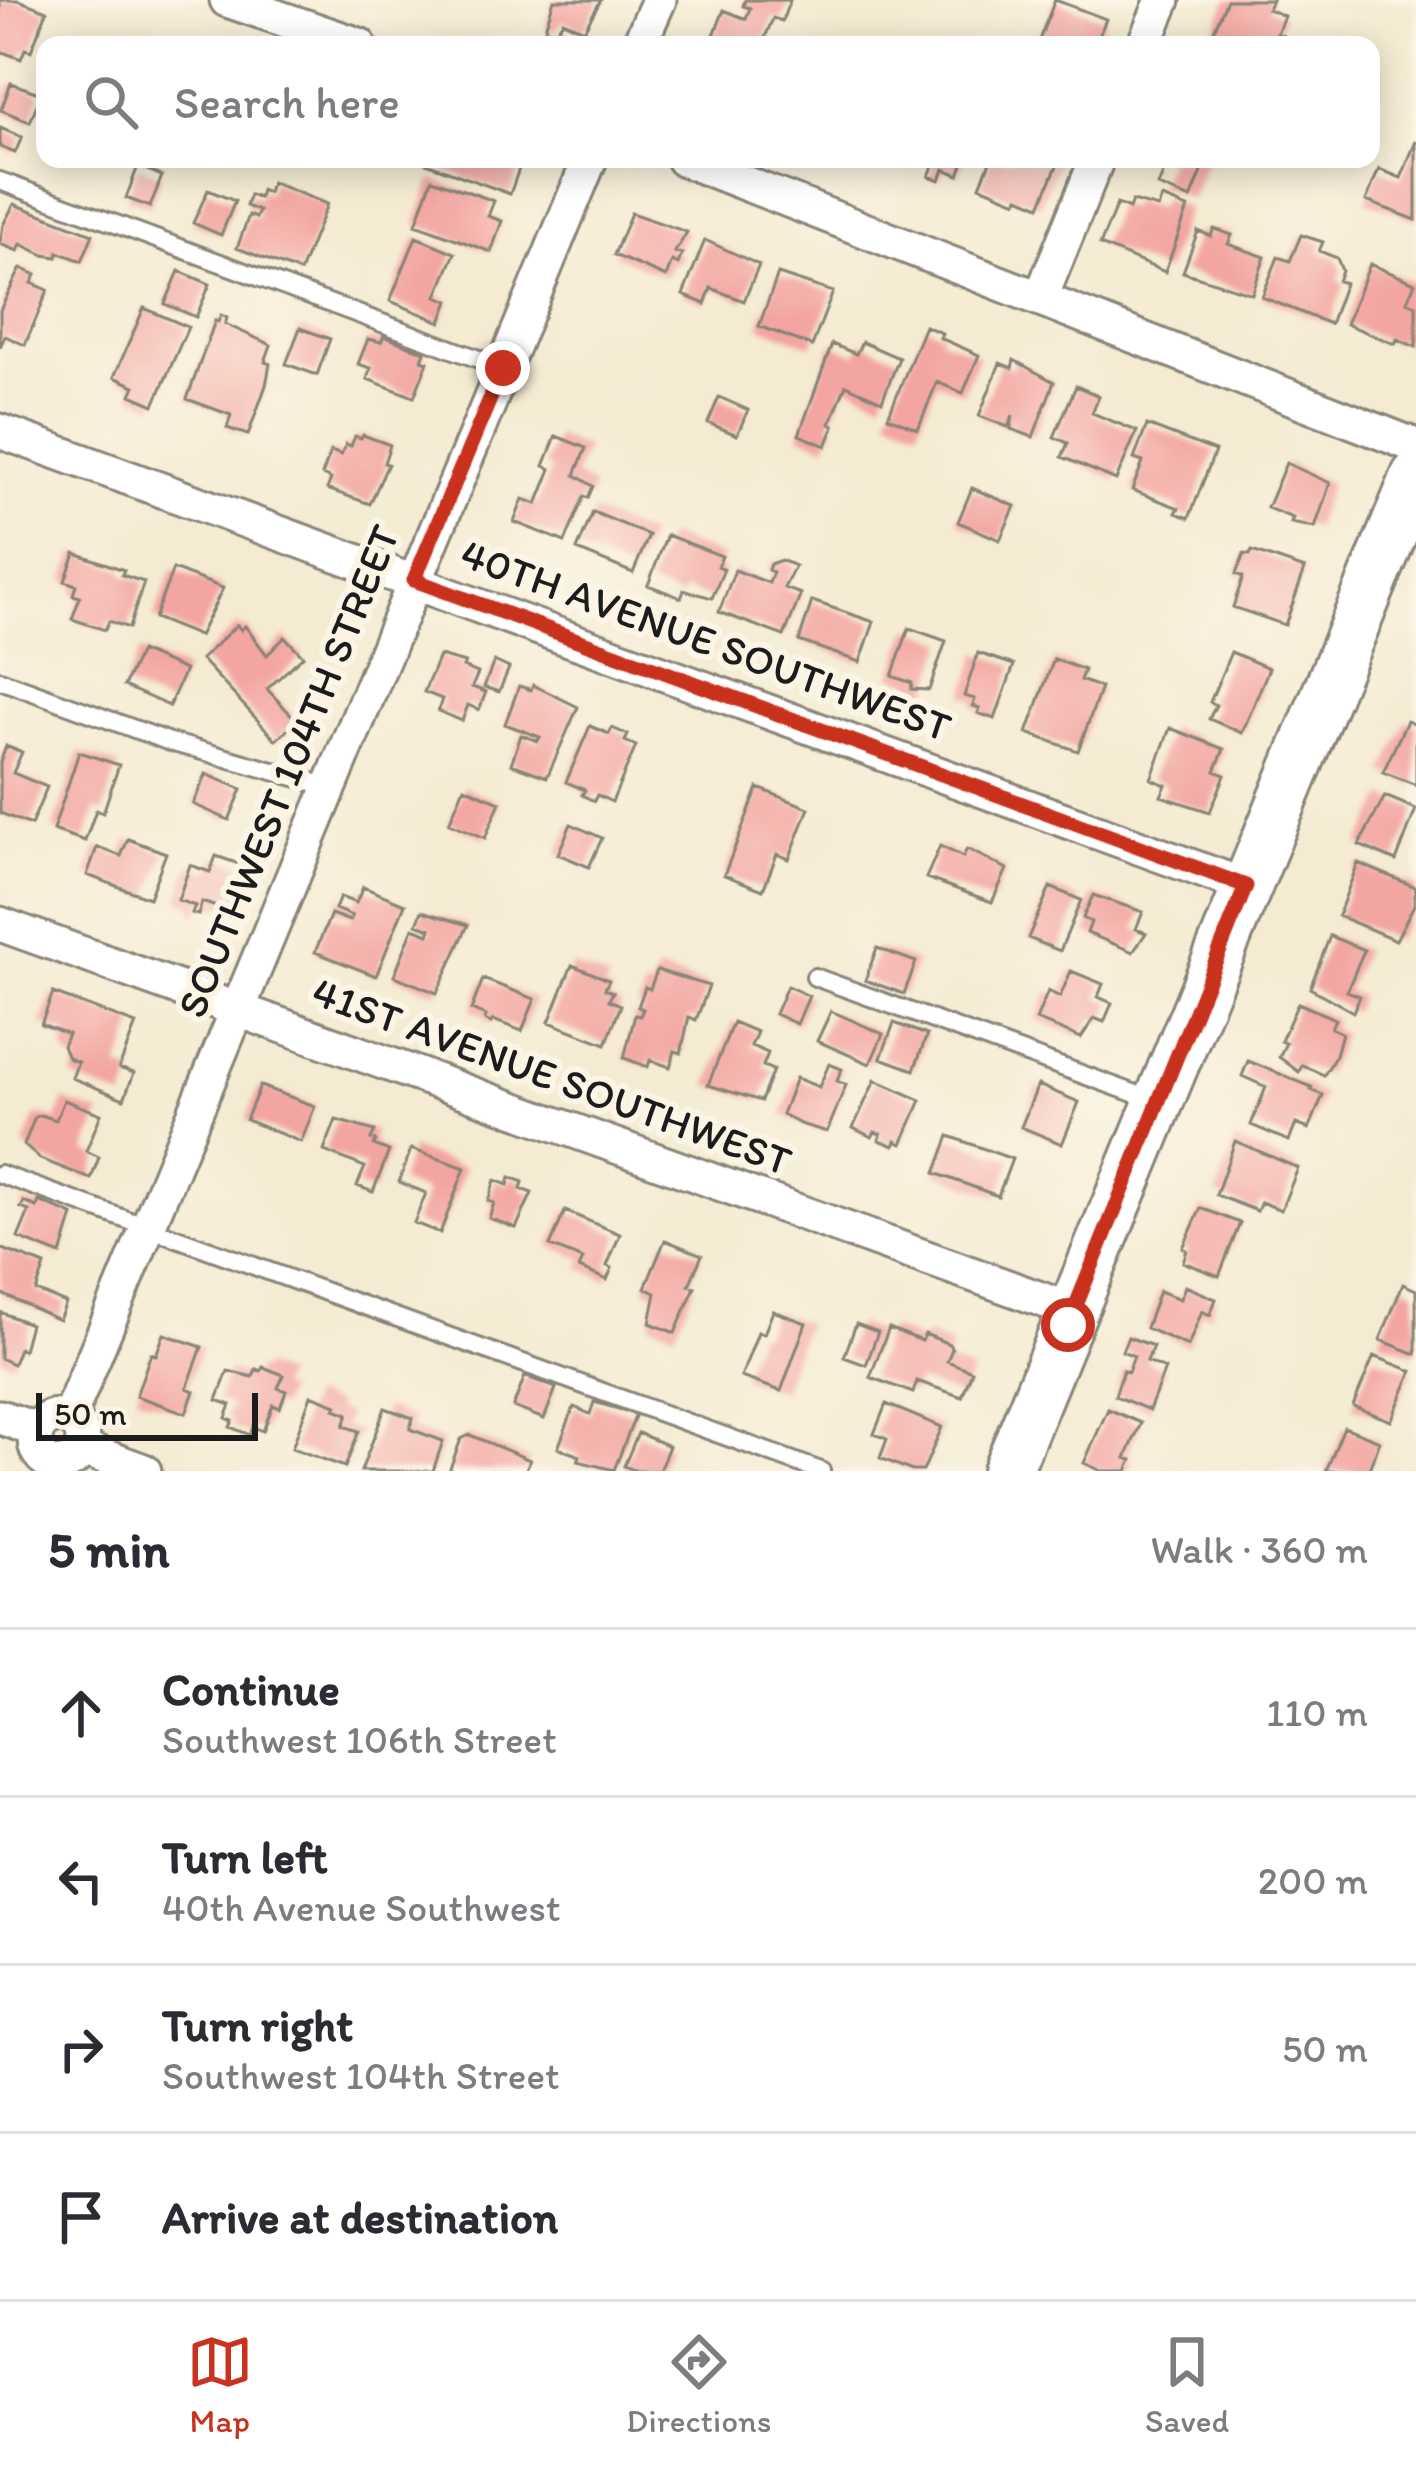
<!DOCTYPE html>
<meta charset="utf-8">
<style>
:root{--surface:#fff;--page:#f7f7f7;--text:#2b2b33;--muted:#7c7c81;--line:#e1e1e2;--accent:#c8321e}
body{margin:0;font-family:Itim,sans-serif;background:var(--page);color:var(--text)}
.scale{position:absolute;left:36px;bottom:30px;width:222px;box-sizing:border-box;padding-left:12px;border:6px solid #1c1c1c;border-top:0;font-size:33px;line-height:42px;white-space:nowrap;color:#1c1c1c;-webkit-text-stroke:9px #fcf5e5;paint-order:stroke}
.stop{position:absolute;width:36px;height:36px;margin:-27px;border:9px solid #c8321e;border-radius:50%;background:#fff}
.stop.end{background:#c8321e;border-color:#fff;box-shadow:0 3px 12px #0008}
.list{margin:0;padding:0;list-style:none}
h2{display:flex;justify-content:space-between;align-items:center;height:156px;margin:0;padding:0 48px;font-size:51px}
h2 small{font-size:39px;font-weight:400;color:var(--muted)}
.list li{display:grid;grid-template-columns:78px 1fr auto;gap:36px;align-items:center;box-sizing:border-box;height:168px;padding:0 48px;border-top:3px solid var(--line)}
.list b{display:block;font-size:45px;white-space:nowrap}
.list p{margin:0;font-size:39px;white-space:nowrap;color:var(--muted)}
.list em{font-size:39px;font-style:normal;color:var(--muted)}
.icon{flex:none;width:66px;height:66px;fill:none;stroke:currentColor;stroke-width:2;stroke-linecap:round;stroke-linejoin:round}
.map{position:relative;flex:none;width:1416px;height:1471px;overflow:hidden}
.search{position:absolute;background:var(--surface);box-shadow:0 6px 30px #0003;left:36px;right:36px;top:36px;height:132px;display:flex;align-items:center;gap:30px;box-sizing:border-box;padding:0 42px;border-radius:24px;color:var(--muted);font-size:45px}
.sheet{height:828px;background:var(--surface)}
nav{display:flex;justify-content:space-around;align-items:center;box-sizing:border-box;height:168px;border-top:3px solid var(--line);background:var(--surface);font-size:33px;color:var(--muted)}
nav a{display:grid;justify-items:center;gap:6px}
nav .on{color:var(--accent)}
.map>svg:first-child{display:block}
.building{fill:#f3a5a1}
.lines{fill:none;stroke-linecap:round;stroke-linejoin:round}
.lane-casing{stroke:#888477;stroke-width:22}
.street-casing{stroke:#888477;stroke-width:39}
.secondary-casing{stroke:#888477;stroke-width:54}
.lane{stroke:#fff;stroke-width:16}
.street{stroke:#fff;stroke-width:33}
.secondary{stroke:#fff;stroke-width:48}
.route{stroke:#c8321e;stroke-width:15}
.labels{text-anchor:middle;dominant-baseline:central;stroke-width:12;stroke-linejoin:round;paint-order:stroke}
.street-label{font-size:42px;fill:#1c1c1c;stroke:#fcf5e5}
</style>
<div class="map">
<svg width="1416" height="1471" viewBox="0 0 1416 1471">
<rect width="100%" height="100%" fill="#fcf5e5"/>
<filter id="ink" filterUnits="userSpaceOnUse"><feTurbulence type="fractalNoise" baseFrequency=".00833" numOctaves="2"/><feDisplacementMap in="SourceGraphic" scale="24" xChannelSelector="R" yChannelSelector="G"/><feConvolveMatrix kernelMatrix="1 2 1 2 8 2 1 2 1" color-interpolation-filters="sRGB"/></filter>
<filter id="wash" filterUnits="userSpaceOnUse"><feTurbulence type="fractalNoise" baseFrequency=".004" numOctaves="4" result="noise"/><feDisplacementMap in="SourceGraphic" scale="48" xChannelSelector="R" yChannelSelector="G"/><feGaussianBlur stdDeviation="2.7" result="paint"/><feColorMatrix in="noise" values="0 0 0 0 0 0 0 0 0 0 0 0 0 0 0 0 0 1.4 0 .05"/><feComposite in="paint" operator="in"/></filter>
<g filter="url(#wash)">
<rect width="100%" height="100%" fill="#f4ebd2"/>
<g id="blocks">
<!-- building -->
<path class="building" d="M0 0H18L47 11 31 51 25 49 21 59 0 51Z
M554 0H601L584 30 563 21 555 32 545 28Z
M745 0H790L782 21 773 18 762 45H710L724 10 746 19 750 8 743 6Z
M1055 0 1106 19 1095 45H1037Z
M1227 0H1272L1268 9 1284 16 1277 33 1294 41 1293 45H1235L1212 35Z
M11 83 41 94 30 122 1 110Z
M0 128 22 137 15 153 0 147Z
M1416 141V220L1366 201 1379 169 1401 178Z
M508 159 521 163 510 194 418 160Z
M917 159H965L959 175 944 169 940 180 929 176 933 166Z
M991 159H1055L1059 161 1040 206 1019 197 1017 201 980 186Z
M1169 159H1207L1191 199 1158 186Z
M138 166 162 176 150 207 126 198Z
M432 179 494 201 488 216 502 221 491 252 416 224Z
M271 182 327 204 300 272 237 248 249 215 256 218 259 211 246 206 250 195 259 198 261 190 268 193Z
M208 190 235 201 221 235 193 223Z
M1162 198 1188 208 1165 272 1100 245 1117 204 1129 209 1132 201 1158 208Z
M14 204 93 234 82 261 58 252 57 257 44 255 21 244 18 251 0 244 3 225Z
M631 213 687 232 675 252 682 254 678 264 672 261 666 277 614 255Z
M1214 229 1232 235 1228 244 1265 257 1252 294 1183 272 1198 231 1211 236Z
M1301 235 1323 242 1319 251 1337 258 1342 271 1338 281 1345 283 1330 324 1262 297 1278 257 1290 261Z
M416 237 455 253 437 296 449 301 441 322 390 301Z
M705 240 759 265 744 301 711 288 705 304 683 295Z
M1370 264 1415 283 1407 301 1416 305V347L1397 339 1395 344 1346 324Z
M21 268 36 275 32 283 48 290 25 345 5 336 0 347V310Z
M179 271 210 284 196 317 165 304Z
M778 274 833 292 812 346 759 326Z
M144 308 188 327 154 405 131 395 135 386 114 377Z
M221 315 227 318 225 324 271 345 265 362 270 364 266 385 248 435 227 428 231 415 187 399 215 321 218 322Z
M925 326 942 333 940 338 979 355 963 393 937 382 918 429 888 417Z
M300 328 330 339 317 375 286 364Z
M384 336 425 352 422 360 428 362 414 397 367 379 371 368 358 364 368 339 381 342Z
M862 342 899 358 882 401 846 385 830 424 834 426 826 446 799 435 832 344 856 354Z
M1014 360 1054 382 1033 437 1011 429 1013 415 1008 427 979 416 1000 363 1012 368Z
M1076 386 1099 396 1092 413 1137 431 1116 480 1062 457 1068 443 1054 437Z
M719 397 748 410 737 435 708 423Z
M1147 425 1215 451 1189 518 1176 513 1179 508 1132 490 1143 462 1134 459Z
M363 435 390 445 384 463 388 464 370 504 327 489 331 479 322 475 331 451 341 455 346 444 351 446 355 436 361 438Z
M556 436 586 448 575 475 593 486 588 498 584 496 565 542 514 522 523 499 537 504 551 469 544 466Z
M1286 463 1330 483 1315 528 1291 523 1293 518 1267 508Z
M972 488 1015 506 1000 540 958 522Z
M593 512 649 535 633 573 577 550Z
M667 535 722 556 718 566 724 569 712 598 684 590 681 598 648 585Z
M1252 551 1305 569 1285 625 1233 607 1243 577 1236 574 1244 554 1250 555Z
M75 553 124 570 122 575 144 582 129 628 109 621 105 630 72 619 80 597 73 595 76 585 65 581Z
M781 560 795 566 784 588 801 594 784 636 719 612 735 570 769 583 773 572 768 570 770 564Z
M173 569 223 588 199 636 154 618Z
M812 601 874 622 860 662 799 641Z
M237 625 241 630 245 626 267 655 285 637 303 656 267 689 297 721 276 740 201 659Z
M909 628 946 641 929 690 911 689 912 683 892 676Z
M140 651 185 670 169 706 124 686Z
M1231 652 1269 668 1242 733 1209 719 1216 705 1210 702Z
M978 653 1014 665 995 719 978 713 980 708 973 706 975 699 964 696Z
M439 656 465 663 463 667 478 673 472 687 486 692 479 710 468 705 462 721 438 711 442 699 424 692Z
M1054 659 1084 670 1080 680 1101 688 1078 751 1027 733Z
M494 661 509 668 499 692 484 687Z
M533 685 578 707 547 777 511 764 521 735 538 741 540 737 505 724 519 686 531 690Z
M1407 721 1416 725V785L1383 772Z
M590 726 609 734 612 728 628 735 625 741 636 746 612 802 597 795 594 801 582 795 585 790 566 782Z
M1170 728 1224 749 1215 771 1225 775 1210 812 1161 796 1166 785 1151 779Z
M6 746 22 752 13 773 47 787 31 825 0 813V762Z
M79 752 119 765 103 813 96 810 85 841 53 830Z
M206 774 242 789 229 820 193 804Z
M464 787 500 802 485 838 449 823Z
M758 788 809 808 789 859 777 854 763 890 724 875Z
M1385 796 1416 809 1396 861 1359 845Z
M571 824 602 838 589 867 558 854Z
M128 839 166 853 149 898 87 875 97 847 121 856Z
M940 846 963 857 967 849 1007 869 992 902 926 878Z
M216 856 242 865 227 906 220 904 219 908 202 902 198 915 192 913 195 906 178 900 190 865 210 872Z
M1358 863 1416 887 1414 905 1396 940 1338 916Z
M363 887 405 904 376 976 315 952 331 914 350 921 352 916 335 909 340 897 356 903Z
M1050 887 1081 900 1060 951 1028 938Z
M1093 895 1143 912 1136 929 1146 933 1133 952 1087 933 1091 922 1083 918Z
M422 911 468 925 437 993 394 976 413 928 429 934 431 929 417 924Z
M1330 936 1364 950 1347 991 1360 996 1353 1012 1310 988Z
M877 948 916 962 904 994 865 980Z
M572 965 609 980 605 989 613 992 609 1000 621 1005 606 1044 549 1022Z
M657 970 709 986 696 1020 689 1017 681 1053 675 1051 670 1067 650 1060 648 1067 624 1058 635 1015 640 1016 643 1009 638 1007 645 987 650 989Z
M1071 971 1103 984 1098 997 1112 1003 1104 1022 1094 1018 1081 1038 1036 1020 1048 991 1060 997Z
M483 979 535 999 522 1031 493 1020 491 1023 485 1020 486 1016 471 1010Z
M787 986 809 996 797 1024 775 1014Z
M53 993 136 1024 119 1068 134 1073 124 1099 72 1078 78 1062 68 1058 63 1046 68 1034 41 1024Z
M1298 1003 1335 1019 1331 1028 1342 1033 1336 1055 1324 1075 1302 1065 1299 1072 1279 1057 1286 1043 1281 1041Z
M831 1011 883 1034 870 1064 817 1041Z
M733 1022 757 1032 751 1046 768 1053 763 1066 773 1070 761 1101 708 1085Z
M894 1023 927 1035 914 1070 881 1058Z
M1248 1061 1312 1087 1311 1090 1323 1095 1309 1129 1296 1124 1289 1141 1251 1125 1266 1087 1242 1076Z
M829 1064 842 1069 837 1081 846 1085 827 1132 800 1124 782 1114 796 1078 819 1087Z
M875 1080 921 1100 902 1144 896 1141 894 1146 879 1140 881 1134 875 1132 872 1137 853 1128Z
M1038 1085 1079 1102 1062 1144 1021 1127Z
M260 1086 315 1106 301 1142 246 1120Z
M64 1100 101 1114 86 1151 99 1157 91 1179 40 1159 24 1145 35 1117 41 1115 56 1120Z
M336 1120 375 1131 371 1139 376 1141 374 1145 389 1151 373 1192 357 1186 365 1167 324 1151Z
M949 1136 1012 1159 998 1196 935 1173Z
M1235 1141 1298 1168 1281 1210 1261 1202 1257 1211 1216 1195Z
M411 1149 465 1168 440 1233 414 1223 426 1193 399 1182Z
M510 1177 523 1182 521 1189 532 1193 516 1228 489 1218 494 1203 488 1201 495 1180 508 1185Z
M39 1201 73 1215 61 1255 18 1238 29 1211 21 1208 24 1202 37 1207Z
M1201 1208 1240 1223 1219 1276 1183 1262 1187 1250 1183 1248Z
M565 1211 620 1234 607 1266 612 1268 607 1280 579 1268 583 1259 550 1246Z
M665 1240 702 1255 689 1285 695 1287 675 1333 650 1323 656 1293 645 1288Z
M0 1248 45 1265 36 1291 66 1303 59 1320 0 1293Z
M1403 1284 1416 1290V1354L1380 1340Z
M1185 1286 1216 1299 1210 1315 1202 1311 1188 1346 1146 1328 1159 1291 1180 1299Z
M773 1311 806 1323 781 1391 741 1377 758 1332 764 1334Z
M0 1312 30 1324 23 1350 19 1348 13 1364 0 1358Z
M856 1324 878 1332 866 1365 844 1357Z
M889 1328 922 1341 925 1334 949 1344 952 1349 947 1361 972 1371 962 1397 917 1381 913 1393 870 1377Z
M164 1334 202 1347 187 1388 194 1391 186 1413 136 1396 151 1353 156 1355Z
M1128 1337 1153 1346 1147 1361 1165 1369 1149 1410 1115 1396 1123 1370 1128 1372 1134 1356 1122 1351Z
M1374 1356 1412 1371 1391 1421 1353 1406Z
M263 1367 284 1375 278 1388 286 1391 280 1408 273 1405 263 1431 253 1427 250 1435 230 1427 233 1421 226 1418 231 1405 217 1400 228 1371 253 1377 256 1369 261 1371Z
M525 1376 556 1388 544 1419 513 1407Z
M311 1395 337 1405 335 1409 348 1414 344 1426 359 1431 345 1467 292 1448Z
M594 1402 636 1414 614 1470 578 1461 580 1456 558 1448 574 1407 590 1414Z
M886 1404 942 1427 923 1471H912L880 1458 887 1439 874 1434Z
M385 1408 413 1418 410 1429 443 1441 433 1471H361Z
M1108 1409 1141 1423 1126 1458 1132 1460 1127 1471H1102L1084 1463Z
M1344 1427 1380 1441 1368 1471H1326Z
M638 1433 669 1446 659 1471H636L624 1466Z
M470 1435 530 1460 525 1471H449L461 1439Z"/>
</g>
</g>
<g filter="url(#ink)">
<use href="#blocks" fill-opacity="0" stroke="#888477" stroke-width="3"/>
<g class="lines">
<!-- lane casing -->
<g class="lane-casing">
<path id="lane" d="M0 181 503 368
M0 680 170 742 330 787
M815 977 1158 1102
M0 1174 821 1471"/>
</g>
<!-- street casing -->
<g class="street-casing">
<path id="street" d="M227 0 359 45
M639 45 659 0
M1144 45 1163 0
M683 159 1416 446
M1041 297 1097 159
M0 431 1245 886
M0 924 1074 1311
M35 1440a24 24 0 1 1 48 0a24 24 0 1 1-48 0Z
M0 1417 37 1430
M69 1417 590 159
M81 1448 144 1471"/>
</g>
<!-- secondary casing -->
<g class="secondary-casing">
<path id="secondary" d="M1007 1471 1416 476"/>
</g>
<!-- lane -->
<use href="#lane" class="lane"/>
<!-- street -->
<use href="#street" class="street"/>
<!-- secondary -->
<use href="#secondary" class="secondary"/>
</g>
</g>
<g class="lines" filter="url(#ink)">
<!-- route -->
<path class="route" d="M503 368 414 580 1246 886 1068 1325"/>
</g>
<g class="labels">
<!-- street labels -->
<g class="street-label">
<text transform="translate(706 640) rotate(20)">40TH AVENUE SOUTHWEST</text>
<text transform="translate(288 771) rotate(-68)">SOUTHWEST 104TH STREET</text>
<text transform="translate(552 1076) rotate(20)">41ST AVENUE SOUTHWEST</text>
</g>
</g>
</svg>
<div class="scale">50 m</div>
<div class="stop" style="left:1068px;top:1325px"></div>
<div class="stop end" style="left:503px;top:368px"></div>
<div class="search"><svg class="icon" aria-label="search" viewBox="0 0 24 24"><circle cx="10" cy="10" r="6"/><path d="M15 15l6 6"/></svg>Search here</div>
</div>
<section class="sheet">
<h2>5 min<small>Walk · 360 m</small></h2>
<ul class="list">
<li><svg class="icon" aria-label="ahead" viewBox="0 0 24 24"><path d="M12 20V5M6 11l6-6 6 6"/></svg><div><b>Continue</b><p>Southwest 106th Street</p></div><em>110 m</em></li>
<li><svg class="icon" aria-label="left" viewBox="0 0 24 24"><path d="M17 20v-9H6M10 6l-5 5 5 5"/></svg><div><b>Turn left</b><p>40th Avenue Southwest</p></div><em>200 m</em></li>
<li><svg class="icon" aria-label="right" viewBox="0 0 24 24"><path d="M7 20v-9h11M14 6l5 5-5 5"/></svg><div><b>Turn right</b><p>Southwest 104th Street</p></div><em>50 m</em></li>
<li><svg class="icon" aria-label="arrive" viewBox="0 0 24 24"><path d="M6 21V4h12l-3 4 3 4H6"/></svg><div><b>Arrive at destination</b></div></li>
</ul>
</section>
<nav>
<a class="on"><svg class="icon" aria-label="map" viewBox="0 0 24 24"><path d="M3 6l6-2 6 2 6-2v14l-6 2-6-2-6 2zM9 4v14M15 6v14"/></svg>Map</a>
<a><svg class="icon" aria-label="directions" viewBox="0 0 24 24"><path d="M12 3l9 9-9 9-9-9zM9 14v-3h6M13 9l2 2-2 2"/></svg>Directions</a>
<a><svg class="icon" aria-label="saved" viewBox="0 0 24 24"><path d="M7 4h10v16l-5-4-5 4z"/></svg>Saved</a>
</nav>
